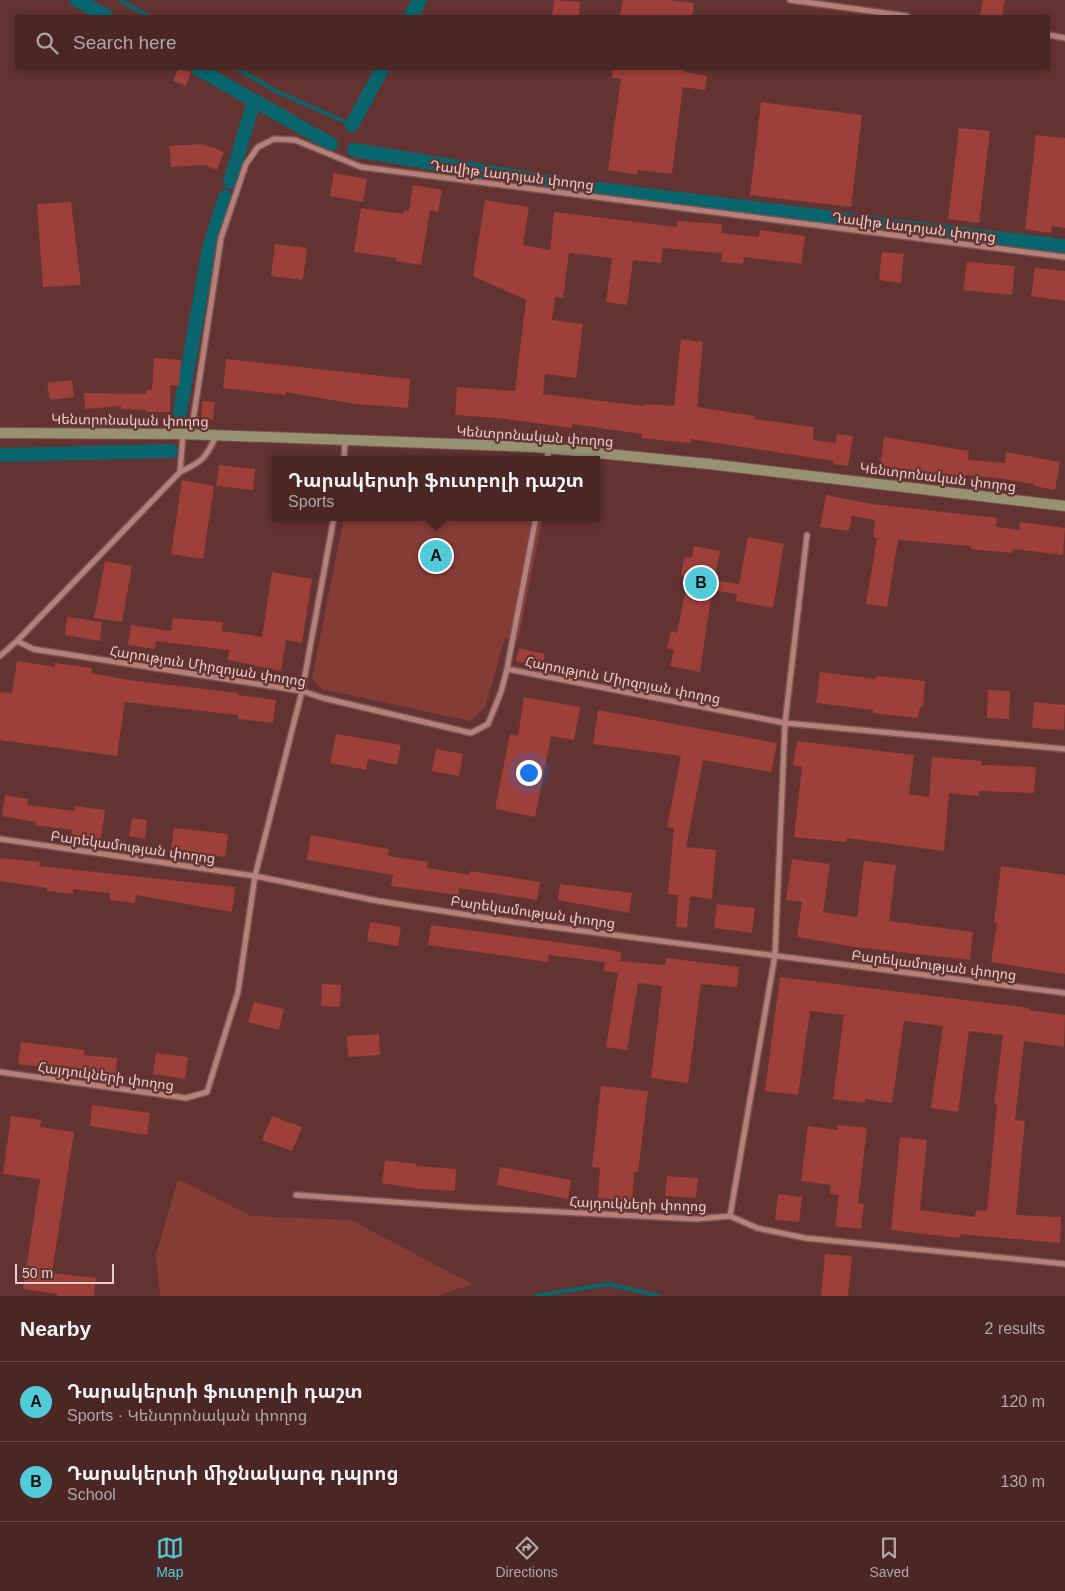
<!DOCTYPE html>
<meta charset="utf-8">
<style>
:root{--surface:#4a2624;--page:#543231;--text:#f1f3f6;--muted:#b2a5a6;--line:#614341;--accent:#52cbd9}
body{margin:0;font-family:Helvetica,"Noto Sans Armenian",sans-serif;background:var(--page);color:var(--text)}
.scale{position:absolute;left:15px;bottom:12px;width:99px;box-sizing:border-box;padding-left:5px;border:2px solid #e9cbc8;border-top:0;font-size:14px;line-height:18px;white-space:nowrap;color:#e9cbc8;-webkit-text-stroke:4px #623330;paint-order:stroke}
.you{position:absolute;left:528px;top:772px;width:18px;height:18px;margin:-12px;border:4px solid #fff;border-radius:50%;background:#1a73e8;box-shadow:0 0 0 8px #1a73e833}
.badge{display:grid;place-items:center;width:32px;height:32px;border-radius:50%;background:var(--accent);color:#111;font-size:16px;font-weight:700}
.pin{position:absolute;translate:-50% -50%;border:2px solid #fff;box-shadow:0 1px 5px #0006}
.popup{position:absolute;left:272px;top:456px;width:328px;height:65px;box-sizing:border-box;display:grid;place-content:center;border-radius:0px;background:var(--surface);filter:drop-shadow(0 1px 4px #0005);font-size:16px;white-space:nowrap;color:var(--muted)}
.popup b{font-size:19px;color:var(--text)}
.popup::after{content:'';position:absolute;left:50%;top:100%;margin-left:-10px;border:10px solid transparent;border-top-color:var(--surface)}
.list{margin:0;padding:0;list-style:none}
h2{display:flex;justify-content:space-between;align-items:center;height:65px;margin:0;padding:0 20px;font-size:21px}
h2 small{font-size:16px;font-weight:400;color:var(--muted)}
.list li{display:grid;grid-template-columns:32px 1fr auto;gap:15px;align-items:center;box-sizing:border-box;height:80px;padding:0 20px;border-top:1px solid var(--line)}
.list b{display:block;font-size:19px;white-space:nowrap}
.list p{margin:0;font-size:16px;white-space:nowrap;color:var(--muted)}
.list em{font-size:16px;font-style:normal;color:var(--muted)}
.icon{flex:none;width:28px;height:28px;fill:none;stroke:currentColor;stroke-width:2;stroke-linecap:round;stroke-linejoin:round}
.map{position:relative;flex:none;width:1065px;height:1296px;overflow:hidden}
.search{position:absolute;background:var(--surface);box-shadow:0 2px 8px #0003;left:15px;right:15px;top:15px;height:55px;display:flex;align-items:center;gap:12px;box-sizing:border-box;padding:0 18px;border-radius:0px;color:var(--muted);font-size:19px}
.sheet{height:225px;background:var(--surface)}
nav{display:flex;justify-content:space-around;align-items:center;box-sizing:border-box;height:70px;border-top:1px solid var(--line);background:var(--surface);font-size:14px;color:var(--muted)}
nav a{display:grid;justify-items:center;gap:2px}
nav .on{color:var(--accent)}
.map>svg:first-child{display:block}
.green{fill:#853c37}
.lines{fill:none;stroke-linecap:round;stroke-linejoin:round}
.stream{stroke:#08656e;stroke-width:4}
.canal{stroke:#08656e;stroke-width:14}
.building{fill:#9e3f3a}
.street-casing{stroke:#795350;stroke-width:8}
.secondary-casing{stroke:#795350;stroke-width:12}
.street{stroke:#b6807a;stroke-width:5}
.secondary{stroke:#989272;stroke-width:10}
.labels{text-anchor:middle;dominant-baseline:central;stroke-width:4.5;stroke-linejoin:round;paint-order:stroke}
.street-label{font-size:14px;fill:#e9cbc8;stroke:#623330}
</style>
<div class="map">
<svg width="1065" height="1296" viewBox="0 0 1065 1296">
<rect width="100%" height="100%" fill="#623330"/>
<!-- green -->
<path class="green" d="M344 517H543L518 641 505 638 485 707 470 721 322 689 312 679Z
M178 1179 251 1216 351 1220 472 1284 437 1296H160L156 1254Z"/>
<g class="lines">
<!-- stream -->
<path class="stream" d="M120 0 148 16
M238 69 276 91 352 125
M535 1296 608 1284 659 1296"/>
<!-- canal -->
<path class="canal" d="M77 0 106 16
M411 16 420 0
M198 69 331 144
M352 125 382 69
M354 150 581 187 851 220
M230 182 254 101
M870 223 1065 246
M180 412 209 248 225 197
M0 455 171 451"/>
</g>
<!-- building -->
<path class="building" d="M554 0 580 2 579 16H552Z
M623 0H668L694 3 692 16H620Z
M983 0H1005L1002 16H980Z
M178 69 191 72 186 86 173 81Z
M613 69H685L684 72 707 76 705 90 683 87 672 174 638 170 637 175 608 170 621 79 612 78Z
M761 102 862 115 851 207 750 195Z
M959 128 990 131 979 223 948 219Z
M1036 135 1065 138V228L1052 226 1051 233 1025 229Z
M203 144 224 152 217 170 205 165 171 167 169 146Z
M334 173 367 179 363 202 330 196Z
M413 185 442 190 438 212 430 210 421 265 396 261V258L354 252 361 208 403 214 404 210 409 211Z
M485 200 529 207 523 245 550 250 554 212 677 227V221L722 224 721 233 759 237 760 230 805 236 801 264 744 257 743 264 721 262 722 253 663 248 661 263 633 260 627 305 606 302 612 258 569 253 563 298 555 297 552 320 583 324 576 378 545 374 543 394 644 406 645 404 674 406 681 339 703 342 697 407 754 416V419L814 427 813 440 836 443 837 434 853 436 848 466 833 464 834 461 690 439V443L641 438 642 434 572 424V428L499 418 455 415 457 387 515 391 526 300 473 276Z
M71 202 81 285 43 287 37 204Z
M275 244 307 248 303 280 271 276Z
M882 252 904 254 901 283 879 280Z
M967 262 1015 266 1012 295 963 290Z
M1035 268 1065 271V301L1031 296Z
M154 358 181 360 179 386 170 385V412H146V410L121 409V406L85 409 84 393 146 394V390H152Z
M226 359 410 379 408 408 355 404 286 392V395L223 388Z
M72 380 74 397 50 400 47 383Z
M202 401 215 402 213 420 201 419Z
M884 437 969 451 968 460 1005 463 1006 452 1060 462 1055 490 1034 486V484L997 478 966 475V478L880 466Z
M219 465 255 469 253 490 216 486Z
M182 480 214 486 203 559 171 554Z
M826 495 872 504 997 518 996 527 1019 530 1020 522 1065 528 1063 555 1013 549 1012 553 971 549V546L898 540 887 607 866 604 877 538 873 537 875 520 852 516 849 531 820 527Z
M748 537 784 544 773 608 736 601 737 594 712 590 700 672 670 666 674 650 667 648 671 631 677 633 688 578 681 575 684 558 692 557 694 546 720 551 714 580 739 584Z
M105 561 132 566 122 622 94 618Z
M272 572 312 579 302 643 286 640 281 671 228 660 229 650 156 641 155 649 128 645 131 625 171 631 173 618 223 622 222 631 262 637Z
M67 617 102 622 100 641 65 635Z
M519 648 545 654 542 667 516 661Z
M17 661 55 667V663L92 668 91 673 128 680 238 693V695L276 700 273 723 238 719V715L125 702 117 756 0 740V692L12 693Z
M820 672 876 679 877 676 925 681 923 707H920L918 718 873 713V710L816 703Z
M988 690 1010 691 1009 719 987 718Z
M524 697 580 707 574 740 551 736 535 817 495 809 510 734 518 736Z
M1034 702 1065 705 1064 730 1032 728Z
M598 710 777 743 771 772 703 760 686 847 716 850 712 899 690 896 687 928 676 927 678 895 668 894 674 828 667 827 681 756 593 744Z
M336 734 401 745 397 765 368 759 366 770 330 763Z
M797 741 914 755 909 794 929 797 932 757 982 761 981 765 1036 767 1034 793 979 791V796L949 793 944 851 847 838 846 842 794 837 802 767 793 765Z
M436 749 463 754 459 776 432 771Z
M5 795 28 799 27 805 74 811 75 806 105 810 101 840 71 836 72 830 35 825 36 822 2 816Z
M132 818 147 820 145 839 129 836Z
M174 828 228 834 225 857 171 850Z
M311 835 389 849 388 856 428 862 427 868 470 875V871L540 882 537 900 459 888 458 895 391 886 393 875 307 860Z
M0 858 40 862 39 866 235 887 232 912 136 895 135 903 110 900V893L73 889V894L47 891V888L0 881Z
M792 859 830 864 823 912 857 917 864 861 896 865 889 921 973 932 970 960 855 947 797 937 802 902 786 900Z
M1001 866 1065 875V974L991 962 997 923H994Z
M560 884 632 893 629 913 558 900Z
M717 904 755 908 752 933 714 928Z
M370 922 401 927 398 946 367 941Z
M431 925 592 947 621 952 620 961 665 965 666 958 739 967 737 987 701 984 688 1083 651 1078 662 986 638 983 627 1050 606 1047 618 973 604 971 605 962 549 955 548 962 428 945Z
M780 977 1030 1008 1029 1010 1065 1015 1064 1047 1024 1041 1015 1120 1025 1121 1016 1215 1061 1217 1060 1243 960 1234V1238L891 1230 900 1137 927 1140 920 1210 975 1217 976 1210 987 1211 997 1105 994 1104 1003 1035 969 1031 958 1112 931 1108 943 1026 904 1021 892 1103 865 1099V1103L833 1099 844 1015 810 1011 798 1095 765 1091Z
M322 984 341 985 340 1007 321 1006Z
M254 1002 284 1009 279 1030 248 1022Z
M379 1034 380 1055 348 1057 347 1036Z
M21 1042 84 1050V1055L117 1058 116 1076 18 1064Z
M156 1053 188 1057 185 1079 153 1074Z
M601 1086 648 1091 638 1173 634 1172 632 1201 598 1198 600 1168 592 1167Z
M92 1105 150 1113 147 1135 90 1126Z
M11 1116 41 1120 40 1127 74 1132 52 1273 96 1278 94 1296H57L58 1294 23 1289 40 1179 3 1174Z
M272 1116 302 1127 292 1151 262 1140Z
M838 1125 867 1128 858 1203 864 1204 861 1229 835 1226 839 1195 830 1194 831 1185 801 1181 808 1126 838 1130Z
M385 1160 416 1164V1166L456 1169 455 1191 420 1189 382 1183Z
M500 1167 571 1180 568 1199 497 1185Z
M667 1176 698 1178 696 1198 665 1196Z
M778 1194 802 1197 799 1222 775 1220Z
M825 1254 852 1256 848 1296H821Z"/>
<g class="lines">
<!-- street casing -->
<g class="street-casing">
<path id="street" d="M790 0 907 16
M1049 35 1065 38
M191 434 221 238 246 164 258 147 274 139 295 140 361 167 1065 257
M344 460 345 440
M547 460 549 449
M180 472 183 434
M17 641 33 649 302 691 323 698 471 733 488 724 501 692 507 669 785 723 1065 749
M0 656 17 641 180 472C202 462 206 458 216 436
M507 669 536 517
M0 839 255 876 378 901 513 922 1065 993
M0 1072 186 1098 207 1092 238 992 255 876 302 691 334 517
M296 1195 464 1207 696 1219 730 1216 757 1228 805 1238 1065 1264
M730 1216 775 955 785 723 807 535"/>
</g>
<!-- secondary casing -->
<g class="secondary-casing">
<path id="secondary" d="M0 433 183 434 536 447 709 464 1065 506"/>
</g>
<!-- street -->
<use href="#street" class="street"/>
<!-- secondary -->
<use href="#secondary" class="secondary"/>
</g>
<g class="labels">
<!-- street labels -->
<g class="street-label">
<text transform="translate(512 175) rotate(7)">Դավիթ Լադոյան փողոց</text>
<text transform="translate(914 227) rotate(7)">Դավիթ Լադոյան փողոց</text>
<text transform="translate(130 420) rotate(1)">Կենտրոնական փողոց</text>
<text transform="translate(535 436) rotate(4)">Կենտրոնական փողոց</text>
<text transform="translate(938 477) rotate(7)">Կենտրոնական փողոց</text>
<text transform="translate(208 666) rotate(9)">Հարություն Միրզոյան փողոց</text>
<text transform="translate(623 680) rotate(11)">Հարություն Միրզոյան փողոց</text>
<text transform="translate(133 847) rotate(8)">Բարեկամության փողոց</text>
<text transform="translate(533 912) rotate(8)">Բարեկամության փողոց</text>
<text transform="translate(934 965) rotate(7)">Բարեկամության փողոց</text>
<text transform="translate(106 1076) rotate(8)">Հայդուկների փողոց</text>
<text transform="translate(638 1204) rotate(2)">Հայդուկների փողոց</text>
</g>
</g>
</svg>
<div class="scale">50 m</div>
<div class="you"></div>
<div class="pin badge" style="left:436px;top:556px">A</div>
<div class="popup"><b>Դարակերտի ֆուտբոլի դաշտ</b>Sports</div>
<div class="pin badge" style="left:701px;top:583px">B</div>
<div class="search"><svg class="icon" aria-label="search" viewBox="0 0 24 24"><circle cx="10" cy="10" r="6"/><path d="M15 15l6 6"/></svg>Search here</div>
</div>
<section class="sheet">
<h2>Nearby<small>2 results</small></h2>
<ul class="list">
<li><span class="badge">A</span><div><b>Դարակերտի ֆուտբոլի դաշտ</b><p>Sports · Կենտրոնական փողոց</p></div><em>120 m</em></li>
<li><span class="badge">B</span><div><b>Դարակերտի միջնակարգ դպրոց</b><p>School</p></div><em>130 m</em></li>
</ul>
</section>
<nav>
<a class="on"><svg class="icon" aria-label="map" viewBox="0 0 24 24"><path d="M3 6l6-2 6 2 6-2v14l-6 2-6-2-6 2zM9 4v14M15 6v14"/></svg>Map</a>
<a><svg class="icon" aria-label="directions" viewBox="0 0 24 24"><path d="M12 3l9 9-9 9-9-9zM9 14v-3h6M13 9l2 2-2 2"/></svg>Directions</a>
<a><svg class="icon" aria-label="saved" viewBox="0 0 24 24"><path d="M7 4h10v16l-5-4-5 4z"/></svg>Saved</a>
</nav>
